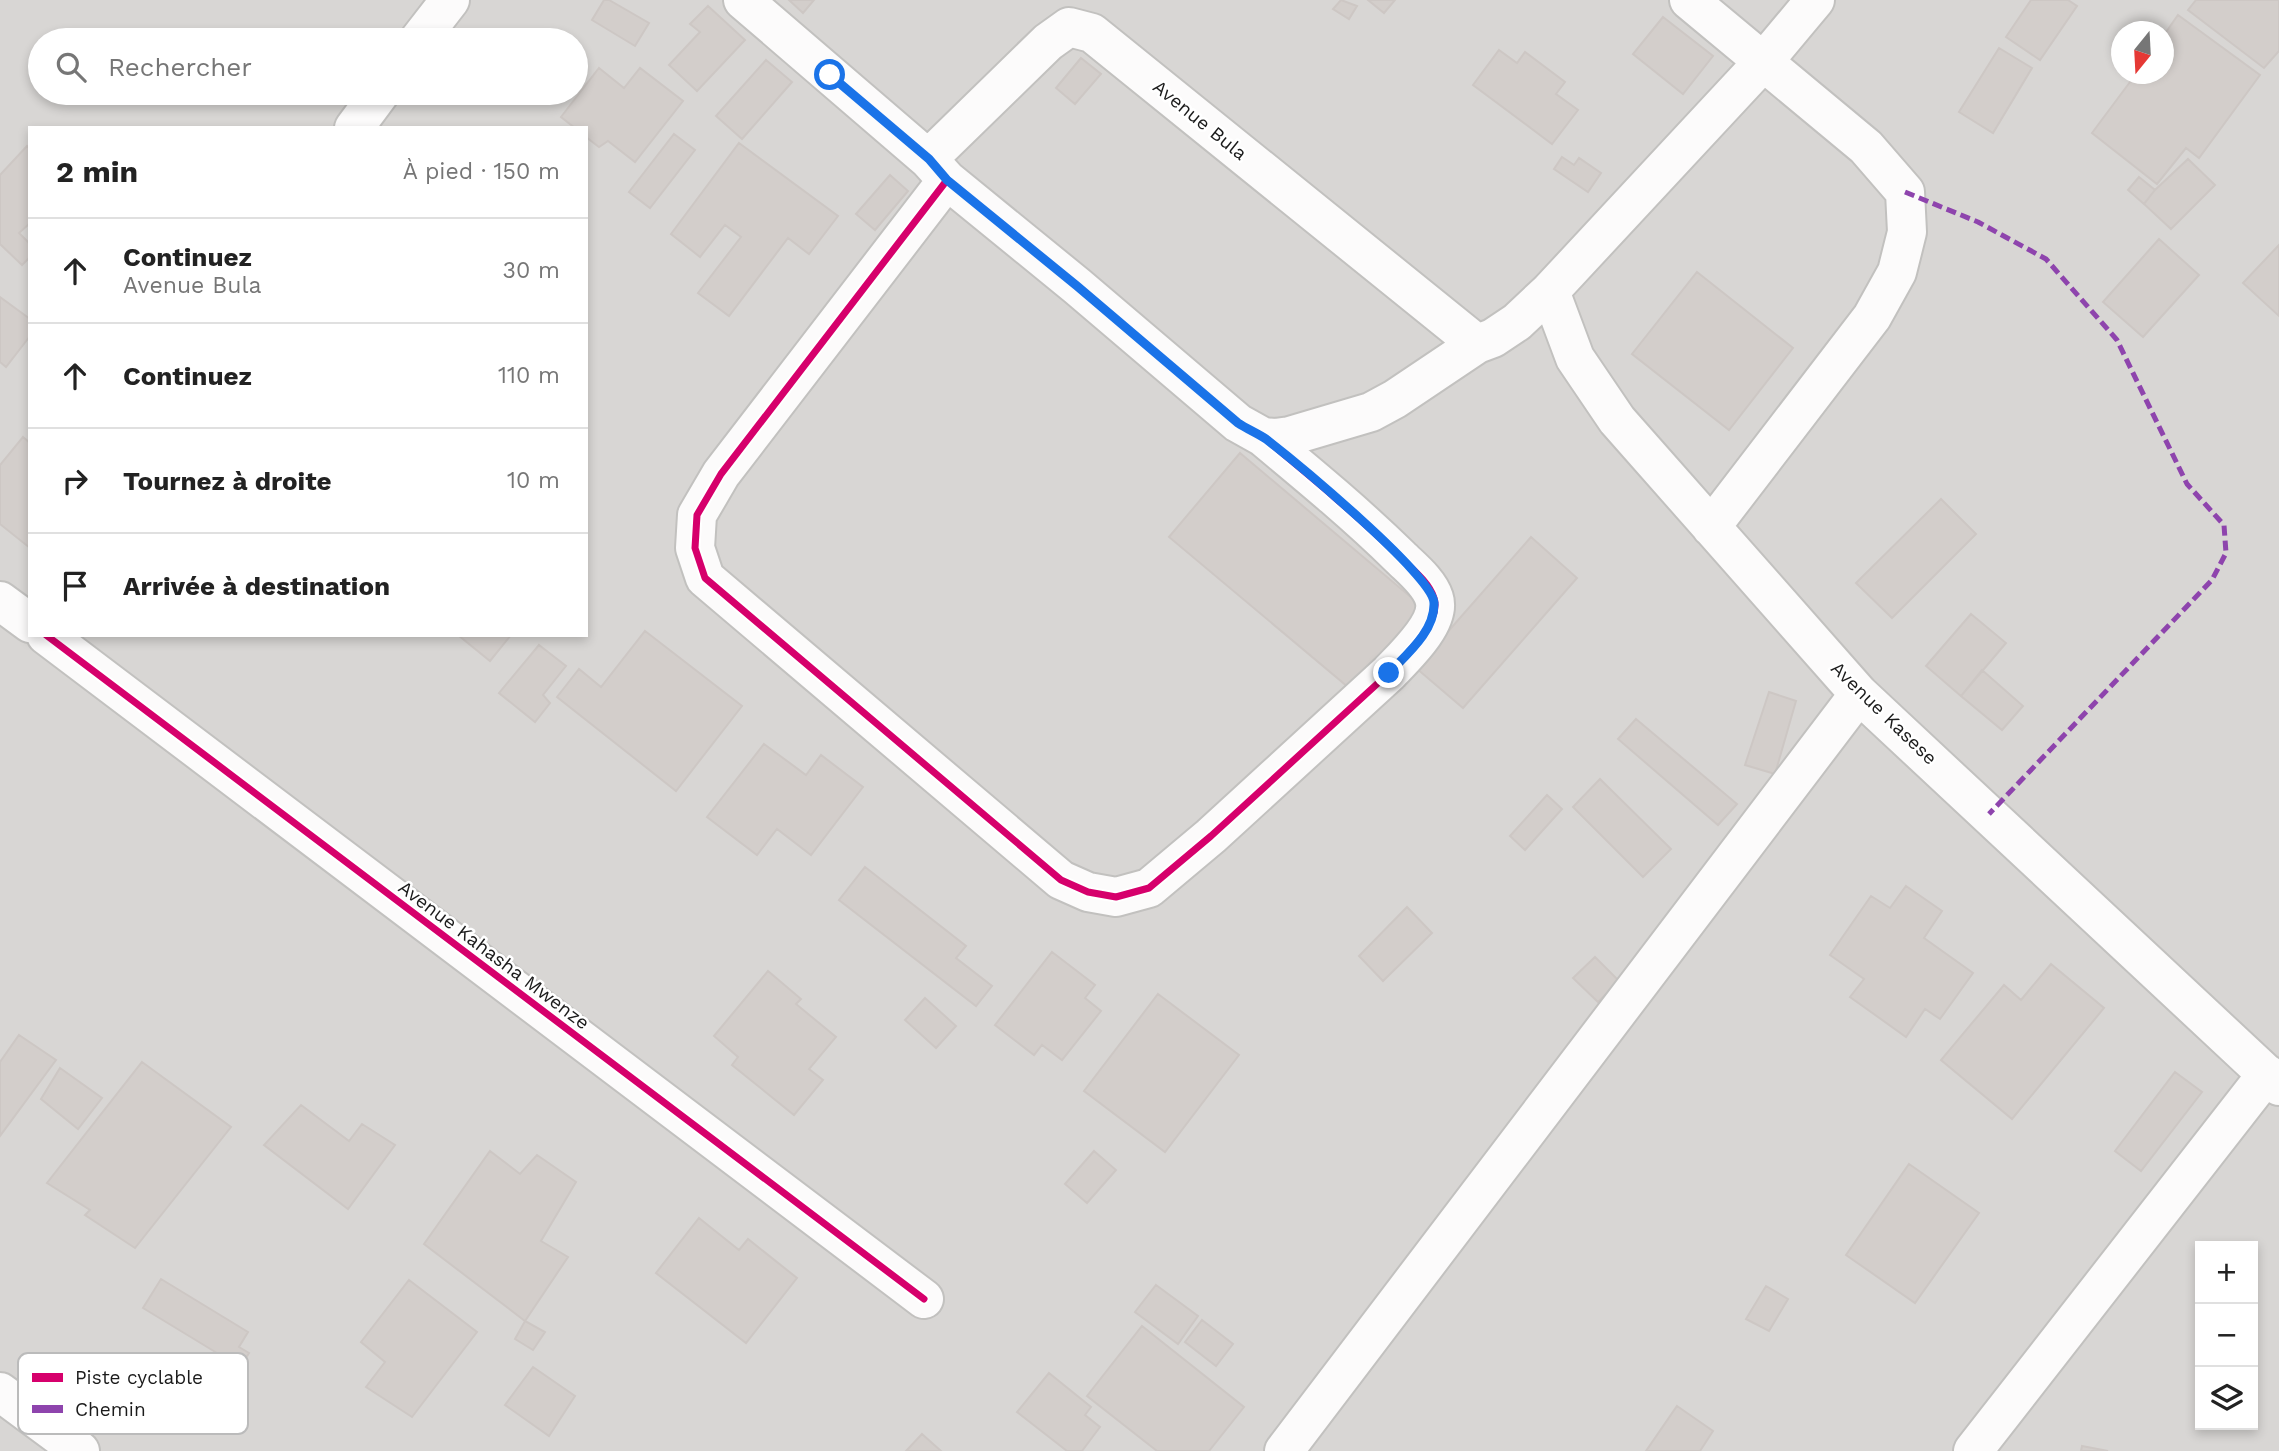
<!DOCTYPE html>
<html lang="fr">
<meta charset="utf-8">
<style>
:root{--surface:#fff;--page:#f2f2f2;--text:#222;--muted:#767676;--line:#e0e0e0}
body{margin:0;font-family:"Work Sans",sans-serif;background:var(--page);color:var(--text)}
.controls{position:absolute;right:21px;bottom:21px;display:grid;overflow:hidden;border-radius:0px;box-shadow:0 4px 10px #0003}
.controls button{width:63px;height:63px;display:grid;place-items:center;padding:0;border:0;border-bottom:2px solid var(--line);background:var(--surface);color:var(--text);font:35px sans-serif}
.compass{position:absolute;left:2111px;top:21px;width:63px;height:63px;border-radius:50%;background:var(--surface);box-shadow:0 4px 10px #0003;rotate:198deg}
.stop{position:absolute;width:21px;height:21px;margin:-16px;border:5px solid #1a73e8;border-radius:50%;background:#fff}
.stop.end{background:#1a73e8;border-color:#fff;box-shadow:0 2px 7px #0008}
.list{margin:0;padding:0;list-style:none}
h2{display:flex;justify-content:space-between;align-items:center;height:91px;margin:0;padding:0 28px;font-size:30px}
h2 small{font-size:23px;font-weight:400;color:var(--muted)}
.list li{display:grid;grid-template-columns:46px 1fr auto;gap:21px;align-items:center;box-sizing:border-box;height:105px;padding:0 28px;border-top:2px solid var(--line)}
.list b{display:block;font-size:26px;white-space:nowrap}
.list p{margin:0;font-size:23px;white-space:nowrap;color:var(--muted)}
.list em{font-size:23px;font-style:normal;color:var(--muted)}
.icon{flex:none;width:38px;height:38px;fill:none;stroke:currentColor;stroke-width:2;stroke-linecap:round;stroke-linejoin:round}
.map{position:relative;flex:none;width:2279px;height:1451px;overflow:hidden}
.search{position:absolute;background:var(--surface);box-shadow:0 4px 10px #0003;left:28px;top:28px;width:560px;height:77px;display:flex;align-items:center;gap:18px;box-sizing:border-box;padding:0 24px;border-radius:38px;color:var(--muted);font-size:26px}
.panel{position:absolute;background:var(--surface);box-shadow:0 4px 10px #0003;left:28px;top:126px;width:560px;height:511px;border-radius:0px}
.map>svg:first-child{display:block}
.religious{fill:#d8d6d4;fill-rule:evenodd}
.building{fill:#d3cecb;stroke:#cdc7c4;stroke-width:2}
.lines{fill:none;stroke-linecap:round;stroke-linejoin:round}
.street-casing{stroke:#c2c1bf;stroke-width:42}
.street{stroke:#fcfbfb;stroke-width:38}
.quiet{stroke:#8e44ad;stroke-width:5;stroke-dasharray:10 5;stroke-linecap:butt}
.cycleway-casing{stroke:#fff;stroke-width:11}
.cycleway{stroke:#d6006c;stroke-width:7}
.route{stroke:#1a73e8;stroke-width:9}
.labels{text-anchor:middle;dominant-baseline:central;stroke-width:5;stroke-linejoin:round;paint-order:stroke}
.street-label{font-size:19px;fill:#1b1b1b;stroke:#fff}
.key{fill:#fff;stroke:#bbb;stroke-width:2}
.key-label{font-size:19px;fill:#1b1b1b}
</style>
<div class="map">
<svg width="2279" height="1451" viewBox="0 0 2279 1451">
<rect width="100%" height="100%" fill="#eae6e2"/>
<!-- religious -->
<path class="religious" d="M0 0H2279V1451H0ZM2122 32H2164V74H2122ZM40 40H576V93H40ZM30 128H586V635H30ZM2200 1246H2253V1425H2200Z"/>
<!-- building -->
<path class="building" d="M604 0H609L649 23 635 46 592 20Z
M789 0H814L803 13Z
M1341 0 1357 6 1349 19 1333 9Z
M1368 0H1395L1384 13Z
M2031 0H2068L2077 6 2040 60 2006 37Z
M2196 0H2279V51L2264 68 2188 10Z
M708 6 745 40 697 91 669 65 700 32 690 24Z
M2178 15 2260 75 2199 158 2186 148 2157 184 2092 133 2136 74H2164V35Z
M1663 17 1713 56 1683 94 1633 54Z
M1999 48 2032 68 1993 133 1959 112Z
M1499 50 1517 63 1525 52 1565 82 1556 94 1578 110 1552 144 1473 85Z
M1081 58 1101 74 1075 104 1056 88Z
M766 60 792 82 742 139 716 116Z
M599 68 624 88 640 68 683 101 635 162 608 141 599 147 586 137V128H575L561 117Z
M674 134 695 150 650 208 629 192Z
M739 143 838 216 809 254 788 238 729 316 698 293 741 237 725 225 700 257 671 234Z
M27 146 30 149V223L19 233 30 244V257L22 265 0 244V175Z
M1562 157 1574 165 1579 158 1601 173 1588 192 1554 169Z
M2188 159 2215 185 2171 229 2144 204 2155 190Z
M890 175 908 191 875 230 856 214Z
M2139 177 2155 190 2144 204 2128 190Z
M2159 239 2199 275 2143 337 2103 302Z
M2279 245V316L2243 283Z
M1697 272 1793 348 1729 430 1632 354Z
M0 297 30 319V336L6 367 0 362Z
M23 437 30 443V548L0 524V465Z
M1240 453 1425 609 1354 692 1169 537Z
M1941 499 1976 534 1892 618 1856 583Z
M1531 537 1577 578 1463 708 1416 668Z
M1971 614 2006 643 1961 696 1926 666Z
M645 631 742 706 676 791 557 697 579 669 601 687Z
M458 635H511L490 661Z
M539 645 566 666 543 695 550 703 535 722 499 693Z
M1982 670 2023 706 2002 730 1961 696Z
M1769 692 1796 701 1775 774 1745 765Z
M1636 719 1737 804 1718 825 1618 739Z
M764 744 806 775 821 755 863 787 811 855 777 829 757 855 707 817Z
M1600 779 1671 849 1643 877 1573 807Z
M1547 795 1562 809 1525 850 1510 836Z
M865 867 966 946 956 958 992 986 976 1006 839 900Z
M1906 886 1942 911 1924 938 1973 973 1940 1019 1925 1009 1906 1037 1850 997 1864 979 1830 955 1871 896 1890 908Z
M1407 907 1432 933 1383 981 1359 956Z
M1052 952 1095 985 1085 998 1101 1011 1062 1060 1042 1045 1034 1055 995 1025Z
M1595 957 1619 981 1598 1002 1573 978Z
M2051 964 2104 1008 2012 1119 1941 1060 2004 985 2021 1000Z
M768 971 801 999 796 1004 836 1037 809 1069 823 1080 794 1115 732 1065 738 1057 714 1036Z
M1158 994 1239 1055 1165 1152 1084 1091Z
M925 998 956 1026 936 1048 905 1020Z
M19 1035 56 1060 0 1136V1062Z
M142 1062 231 1127 135 1248 85 1215 90 1210 47 1183Z
M60 1068 102 1098 78 1129 41 1099Z
M2175 1072 2202 1092 2141 1171 2115 1151Z
M301 1105 349 1141 362 1124 395 1145 348 1209 264 1145Z
M490 1151 520 1174 537 1155 576 1182 541 1241 568 1257 525 1321 424 1244Z
M1094 1151 1116 1170 1087 1203 1065 1184Z
M1909 1164 1979 1213 1915 1303 1846 1255Z
M699 1218 739 1250 748 1239 797 1278 746 1343 656 1273Z
M161 1279 248 1332 239 1347 249 1353 240 1367 143 1308Z
M409 1280 477 1332 412 1417 366 1387 385 1362 361 1342Z
M1156 1285 1198 1316 1178 1344 1135 1312Z
M1766 1286 1788 1299 1769 1331 1746 1319Z
M1202 1320 1233 1344 1216 1366 1185 1342Z
M525 1321 545 1332 533 1350 515 1339Z
M1142 1326 1244 1407 1209 1451H1157L1087 1396Z
M533 1367 575 1396 549 1436 505 1405Z
M1049 1373 1091 1407 1085 1415 1100 1427 1082 1451H1067L1017 1412Z
M1677 1406 1713 1431 1700 1451H1646Z
M922 1434 941 1451H906Z
M2082 1446 2108 1451H2081Z"/>
<g class="lines">
<!-- street casing -->
<g class="street-casing">
<path id="street" d="M743 0 928 159 947 180 1077 286 1238 423 1263 437 1275 438 1290 436 1371 412 1395 399 1477 344 1493 338 1517 322 1550 291 1764 61 1815 0
M1689 0 1866 147 1905 192 1907 232 1897 272 1872 317 1711 527
M419 40 450 0
M354 128 380 93
M928 159 1048 42 1069 27 1092 33 1477 344
M947 180 721 474 697 515 695 548 705 578 1061 880 1088 892 1116 897 1149 888 1211 836 1389 673C1404 657 1442 622 1434 598 1429 582 1411 568 1400 557 1356 514 1310 476 1263 437
M1550 291 1575 358 1617 420 1859 694 2279 1086
M0 601 30 623
M46 635 924 1299
M0 1392 80 1451
M1284 1451 1859 694
M1973 1451 2267 1074"/>
</g>
<!-- street -->
<use href="#street" class="street"/>
<!-- quiet -->
<path class="quiet" d="M1905 192 1978 222 2046 259 2117 340 2187 484 2224 525 2226 553 2212 580 1989 814"/>
<!-- cycleway casing -->
<g class="cycleway-casing">
<path id="cycleway" d="M947 180 721 474 697 515 695 548 705 578 1061 880 1088 892 1116 897 1149 888 1211 836 1389 673C1404 657 1442 622 1434 598 1429 582 1411 568 1400 557 1356 514 1310 476 1263 437
M46 635 924 1299"/>
</g>
<!-- cycleway -->
<use href="#cycleway" class="cycleway"/>
</g>
<g class="lines">
<!-- route -->
<path class="route" d="M830 75 929 159 947 180 1077 286 1238 423C1247 429 1257 433 1266 439 1293 460 1434 576 1434 603 1435 631 1407 654 1389 673"/>
</g>
<g class="labels">
<!-- street labels -->
<g class="street-label">
<text transform="translate(1200 120) rotate(39)">Avenue Bula</text>
<text transform="translate(1884 713) rotate(44)">Avenue Kasese</text>
<text transform="translate(494 955) rotate(37)">Avenue Kahasha Mwenze</text>
</g>
</g>
<!-- legend -->
<rect x="18" y="1353" width="230" height="81" rx="10" class="key"/>
<rect x="32" y="1373" width="31" height="9" fill="#d6006c"/>
<rect x="32" y="1405" width="31" height="8" fill="#8e44ad"/>
<g class="key-label">
<text x="75" y="1384">Piste cyclable</text>
<text x="75" y="1416">Chemin</text>
</g>
</svg>
<div class="controls">
<button>+</button>
<button>−</button>
<button><svg class="icon" aria-label="layers" viewBox="0 0 24 24"><path d="M12 4l9 5-9 5-9-5zM3 14l9 5 9-5"/></svg></button>
</div>
<svg class="compass" viewBox="-18 -18 36 36"><path d="M0-13l5 13h-10z" fill="#e53935"/><path d="M0 13l5-13h-10z" fill="#767676"/></svg>
<div class="stop" style="left:830px;top:75px"></div>
<div class="stop end" style="left:1389px;top:673px"></div>
<div class="search"><svg class="icon" aria-label="search" viewBox="0 0 24 24"><circle cx="10" cy="10" r="6"/><path d="M15 15l6 6"/></svg>Rechercher</div>
<section class="panel">
<h2>2 min<small>À pied · 150 m</small></h2>
<ul class="list">
<li><svg class="icon" aria-label="ahead" viewBox="0 0 24 24"><path d="M12 20V5M6 11l6-6 6 6"/></svg><div><b>Continuez</b><p>Avenue Bula</p></div><em>30 m</em></li>
<li><svg class="icon" aria-label="ahead" viewBox="0 0 24 24"><path d="M12 20V5M6 11l6-6 6 6"/></svg><div><b>Continuez</b></div><em>110 m</em></li>
<li><svg class="icon" aria-label="right" viewBox="0 0 24 24"><path d="M7 20v-9h11M14 6l5 5-5 5"/></svg><div><b>Tournez à droite</b></div><em>10 m</em></li>
<li><svg class="icon" aria-label="arrive" viewBox="0 0 24 24"><path d="M6 21V4h12l-3 4 3 4H6"/></svg><div><b>Arrivée à destination</b></div></li>
</ul>
</section>
</div>
